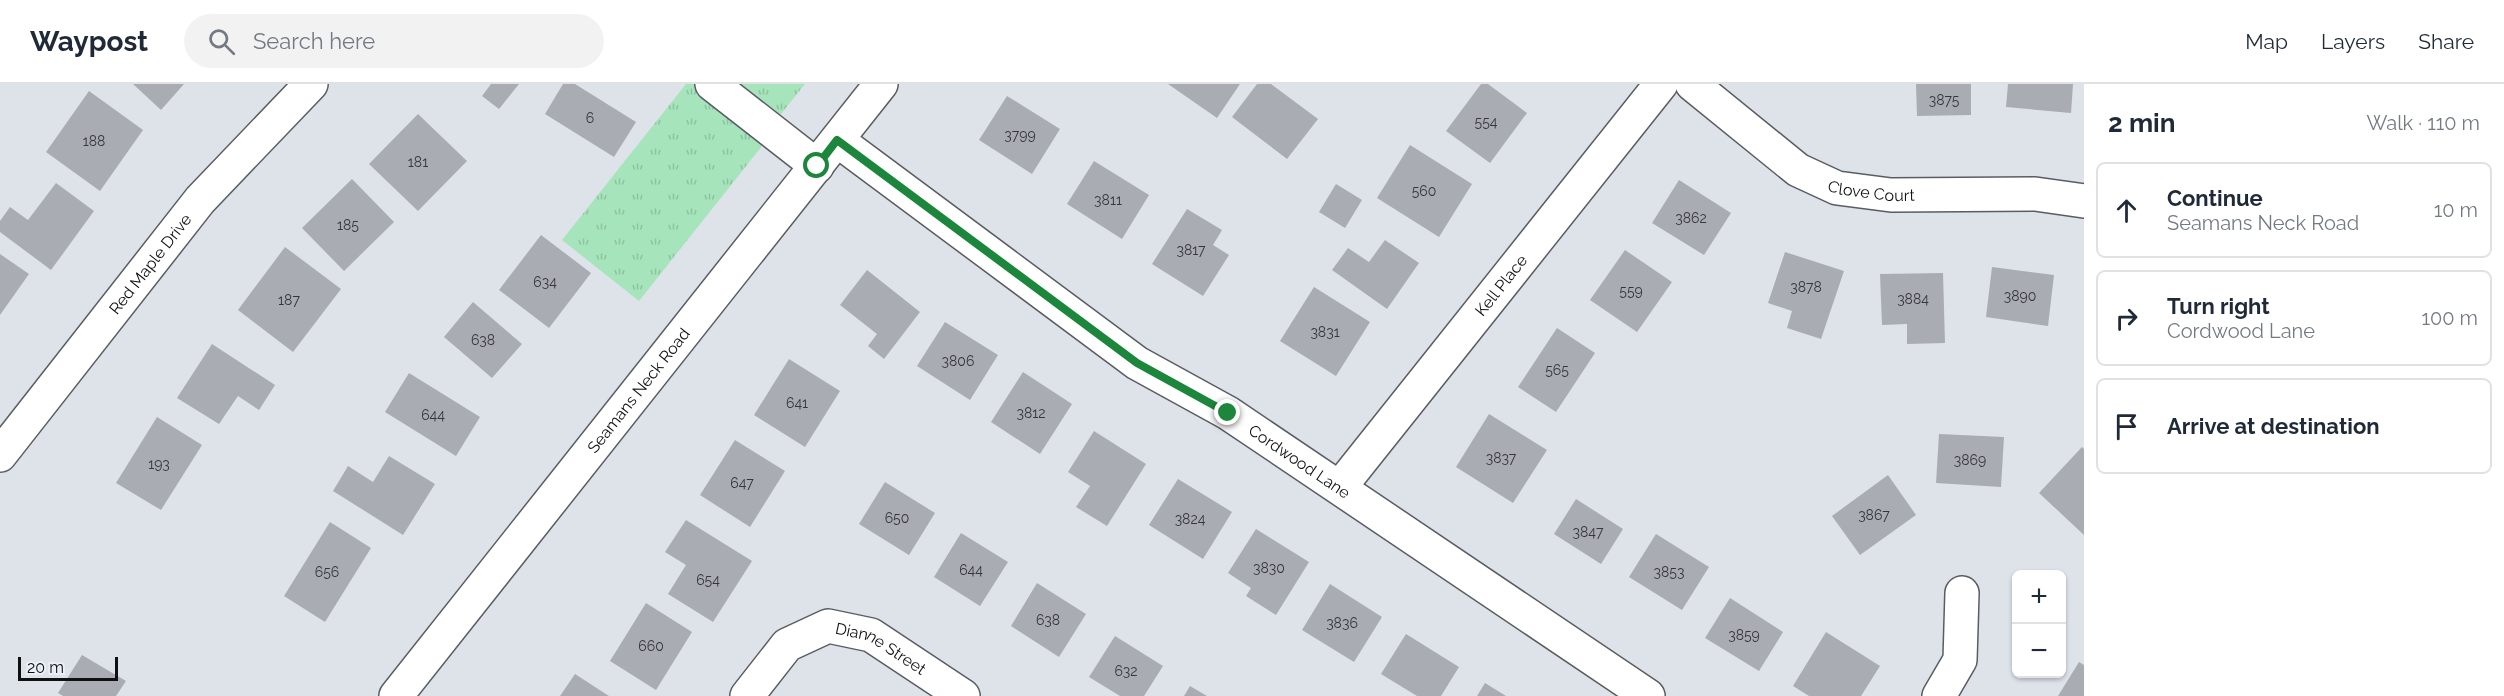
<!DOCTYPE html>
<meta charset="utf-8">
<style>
:root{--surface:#fff;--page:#f2f2f3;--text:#1f2937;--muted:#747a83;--line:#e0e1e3}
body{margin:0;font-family:Raleway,sans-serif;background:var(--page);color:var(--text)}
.controls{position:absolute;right:18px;bottom:18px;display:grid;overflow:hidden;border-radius:9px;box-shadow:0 2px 4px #0004}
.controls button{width:54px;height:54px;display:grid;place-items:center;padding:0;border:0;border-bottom:2px solid var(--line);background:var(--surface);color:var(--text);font:30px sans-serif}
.scale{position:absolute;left:18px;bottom:15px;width:100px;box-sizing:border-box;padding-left:6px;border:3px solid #0f1012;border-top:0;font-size:16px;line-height:21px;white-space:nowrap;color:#0f1012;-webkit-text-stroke:4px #ebeff6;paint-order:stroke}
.stop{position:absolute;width:18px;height:18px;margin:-14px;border:4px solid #1c863c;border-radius:50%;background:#fff}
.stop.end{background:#1c863c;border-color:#fff;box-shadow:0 2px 6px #0008}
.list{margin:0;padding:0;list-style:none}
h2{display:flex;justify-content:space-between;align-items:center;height:78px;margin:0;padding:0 24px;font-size:26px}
h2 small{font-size:20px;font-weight:400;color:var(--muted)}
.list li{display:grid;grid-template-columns:39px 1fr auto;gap:18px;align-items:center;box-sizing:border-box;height:96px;margin:0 12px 12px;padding:0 12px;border:2px solid var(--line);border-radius:9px}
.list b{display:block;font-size:22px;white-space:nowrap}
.list p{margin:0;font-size:20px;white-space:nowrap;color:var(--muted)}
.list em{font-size:20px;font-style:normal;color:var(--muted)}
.icon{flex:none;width:33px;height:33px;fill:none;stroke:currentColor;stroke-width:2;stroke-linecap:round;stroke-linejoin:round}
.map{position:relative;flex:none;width:2084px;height:612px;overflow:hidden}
header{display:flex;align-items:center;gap:36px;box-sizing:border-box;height:84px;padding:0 30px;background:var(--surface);border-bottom:2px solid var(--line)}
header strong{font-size:28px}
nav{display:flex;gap:33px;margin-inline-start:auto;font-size:21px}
.search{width:420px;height:54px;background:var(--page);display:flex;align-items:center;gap:15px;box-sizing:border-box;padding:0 21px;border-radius:33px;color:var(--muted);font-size:22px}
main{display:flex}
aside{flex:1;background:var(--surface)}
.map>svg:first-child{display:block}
.grass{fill:url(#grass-tufts)}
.building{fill:#a9adb3}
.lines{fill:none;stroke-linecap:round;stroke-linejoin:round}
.street-casing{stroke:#595d63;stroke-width:36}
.secondary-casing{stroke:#595d63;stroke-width:36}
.street{stroke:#fff;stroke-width:33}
.secondary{stroke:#fff;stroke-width:33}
.route{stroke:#1c863c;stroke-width:8}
.labels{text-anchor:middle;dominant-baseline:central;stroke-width:4.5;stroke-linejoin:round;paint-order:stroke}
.number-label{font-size:14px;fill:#36373a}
.street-label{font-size:16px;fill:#0f1012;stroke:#ebeff6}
</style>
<header>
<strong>Waypost</strong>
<div class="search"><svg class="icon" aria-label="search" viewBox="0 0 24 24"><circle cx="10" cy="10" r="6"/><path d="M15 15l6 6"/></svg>Search here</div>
<nav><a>Map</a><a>Layers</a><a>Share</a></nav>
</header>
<main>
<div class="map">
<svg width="2084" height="612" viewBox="0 0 2084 612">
<defs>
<pattern id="grass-tufts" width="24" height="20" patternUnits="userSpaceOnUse" patternTransform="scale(1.5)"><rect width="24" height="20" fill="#a6e4bb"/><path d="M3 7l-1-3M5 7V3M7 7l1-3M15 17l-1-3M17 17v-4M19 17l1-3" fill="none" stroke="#8ec3a0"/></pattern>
</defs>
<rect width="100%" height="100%" fill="#dee2e9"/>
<!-- grass -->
<path class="grass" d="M686 0H694L766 57 639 217 562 156Z
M730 0H805L776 36Z"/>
<!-- building -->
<path class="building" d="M133 0H184L161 26Z
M491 0H519L499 25 482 12Z
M563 0H575L636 38 614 73 545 30Z
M1168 0H1240L1217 34Z
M1257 0H1271L1318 35 1287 75 1232 33Z
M1481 0H1488L1527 29 1490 79 1446 47Z
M1916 0H1971V31L1917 32Z
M2008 0H2073L2071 29 2006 23Z
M89 7 143 46 100 107 46 68Z
M1007 12 1060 45 1032 90 979 56Z
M418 30 467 77 418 127 369 80Z
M1410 61 1472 100 1439 153 1377 114Z
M1094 77 1149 111 1122 155 1067 120Z
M352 95 394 138 344 187 302 144Z
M1679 96 1731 129 1704 171 1652 139Z
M56 99 94 127 51 186 0 148V137L10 123 28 136Z
M1336 100 1362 116 1345 144 1319 128Z
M1187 125 1222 146 1213 161 1229 171 1203 212 1152 180Z
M541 151 591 189 549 244 499 206Z
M1385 156 1419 179 1387 225 1332 186 1348 164 1369 178Z
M285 163 341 205 293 268 238 226Z
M1625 166 1672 198 1637 248 1590 216Z
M1785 168 1844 187 1821 255 1787 244 1792 227 1768 219Z
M0 170 29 190 0 231Z
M1992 183 2054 191 2048 242 1986 233Z
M867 186 920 228 884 275 868 262 877 250 840 221Z
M1943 189 1945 259 1907 260V240L1882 241 1880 190Z
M1314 203 1370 238 1336 292 1280 257Z
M473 218 522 260 492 294 444 253Z
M945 238 998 271 970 316 917 282Z
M1557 244 1595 269 1556 328 1518 303Z
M212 260 275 301 259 326 238 312 219 340 177 314Z
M789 275 840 307 805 363 754 331Z
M1023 288 1072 320 1040 370 991 338Z
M409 289 480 333 456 372 385 328Z
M1489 330 1547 366 1513 419 1456 383Z
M157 333 202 361 161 426 116 399Z
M1094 347 1146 380 1107 442 1076 423 1090 402 1068 388Z
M1939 350 2004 353 2001 403 1936 399Z
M735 356 785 387 750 443 700 411Z
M2082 363 2084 365V451L2039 409Z
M389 372 435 400 403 451 333 407 348 382 373 398Z
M1888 391 1916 431 1860 471 1832 432Z
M1178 395 1232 428 1203 475 1149 441Z
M885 398 935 429 909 471 859 440Z
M1576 415 1623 445 1601 480 1554 450Z
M686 436 752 477 713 538 668 510 686 481 665 468Z
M330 438 371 464 325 538 284 512Z
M1256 445 1309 478 1276 531 1246 512 1251 504 1228 489Z
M961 449 1008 478 980 522 934 493Z
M1656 450 1709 483 1682 526 1629 493Z
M1037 499 1086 530 1059 573 1011 542Z
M1330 500 1382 533 1354 578 1302 546Z
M1730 514 1783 548 1759 587 1705 554Z
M646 519 692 548 656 606 610 577Z
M1826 548 1880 582 1861 612H1809L1793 602Z
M1406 550 1459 583 1441 612H1417L1381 590Z
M1115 552 1163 582 1144 612H1120L1089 593Z
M82 571 126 597 116 612H63L58 609Z
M2079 578 2084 581V612H2058Z
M575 590 609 612H560Z
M1485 599 1506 612H1477Z
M1190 602 1207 612H1184Z"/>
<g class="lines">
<!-- street casing -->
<g class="street-casing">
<g id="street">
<path d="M712 0 817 82"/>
<path id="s1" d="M1692 0 1798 86 1837 104 1891 111 2035 110 2084 117"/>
<path id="s2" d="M837 56 1137 279 1228 329 1648 612"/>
<path id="s3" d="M0 371 200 116 311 0"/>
<path id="s4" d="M1340 403 1661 0"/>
<path id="s5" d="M747 612 787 561 828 542 871 551 963 612"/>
<path d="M1939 612 1960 576 1962 509"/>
</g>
</g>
<!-- secondary casing -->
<g class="secondary-casing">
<g id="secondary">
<path id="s6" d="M396 612 881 0"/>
</g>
</g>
<!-- street -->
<use href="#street" class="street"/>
<!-- secondary -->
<use href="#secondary" class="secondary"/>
</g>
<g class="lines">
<!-- route -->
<path class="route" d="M817 82 837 56 1137 279 1228 329"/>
</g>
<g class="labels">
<!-- number labels -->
<g class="number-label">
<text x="1944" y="16">3875</text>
<text x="590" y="34">6</text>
<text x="1486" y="38">554</text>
<text x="1020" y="51">3799</text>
<text x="94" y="57">188</text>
<text x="418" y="78">181</text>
<text x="1424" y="107">560</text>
<text x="1108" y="116">3811</text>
<text x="1691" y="134">3862</text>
<text x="348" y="141">185</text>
<text x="1191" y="166">3817</text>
<text x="545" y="198">634</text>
<text x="1806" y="203">3878</text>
<text x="1631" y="207">559</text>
<text x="2020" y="212">3890</text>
<text x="1913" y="215">3884</text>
<text x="289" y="216">187</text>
<text x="1325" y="248">3831</text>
<text x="483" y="256">638</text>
<text x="958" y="277">3806</text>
<text x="1557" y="286">565</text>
<text x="797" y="319">641</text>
<text x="1031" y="329">3812</text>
<text x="433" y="331">644</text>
<text x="1501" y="374">3837</text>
<text x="1970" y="376">3869</text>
<text x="159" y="380">193</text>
<text x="742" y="399">647</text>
<text x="1874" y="431">3867</text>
<text x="897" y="434">650</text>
<text x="1190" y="435">3824</text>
<text x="1588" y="448">3847</text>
<text x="1269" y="484">3830</text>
<text x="971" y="486">644</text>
<text x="327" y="488">656</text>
<text x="1669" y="488">3853</text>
<text x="708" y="496">654</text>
<text x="1048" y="536">638</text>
<text x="1342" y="539">3836</text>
<text x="1744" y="551">3859</text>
<text x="651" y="562">660</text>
<text x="1126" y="587">632</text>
</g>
<!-- street labels -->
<g class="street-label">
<text stroke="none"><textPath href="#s1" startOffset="214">Clove Court</textPath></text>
<text stroke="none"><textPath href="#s3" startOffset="243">Red Maple Drive</textPath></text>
<text stroke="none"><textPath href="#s4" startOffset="258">Kell Place</textPath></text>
<text stroke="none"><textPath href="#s6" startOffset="390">Seamans Neck Road</textPath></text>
<text stroke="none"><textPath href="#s2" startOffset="564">Cordwood Lane</textPath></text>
<text stroke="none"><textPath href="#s5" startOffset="168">Dianne Street</textPath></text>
</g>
</g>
</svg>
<div class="controls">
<button>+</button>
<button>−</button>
</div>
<div class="scale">20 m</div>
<div class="stop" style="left:817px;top:82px"></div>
<div class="stop end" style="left:1228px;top:329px"></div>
</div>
<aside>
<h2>2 min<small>Walk · 110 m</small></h2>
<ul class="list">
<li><svg class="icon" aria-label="ahead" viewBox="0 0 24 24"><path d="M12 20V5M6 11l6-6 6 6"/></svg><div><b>Continue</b><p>Seamans Neck Road</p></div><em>10 m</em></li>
<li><svg class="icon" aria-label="right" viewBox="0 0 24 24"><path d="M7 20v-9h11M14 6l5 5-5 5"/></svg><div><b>Turn right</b><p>Cordwood Lane</p></div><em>100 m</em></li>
<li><svg class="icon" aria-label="arrive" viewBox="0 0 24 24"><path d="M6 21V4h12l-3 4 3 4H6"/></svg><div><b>Arrive at destination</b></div></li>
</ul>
</aside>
</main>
